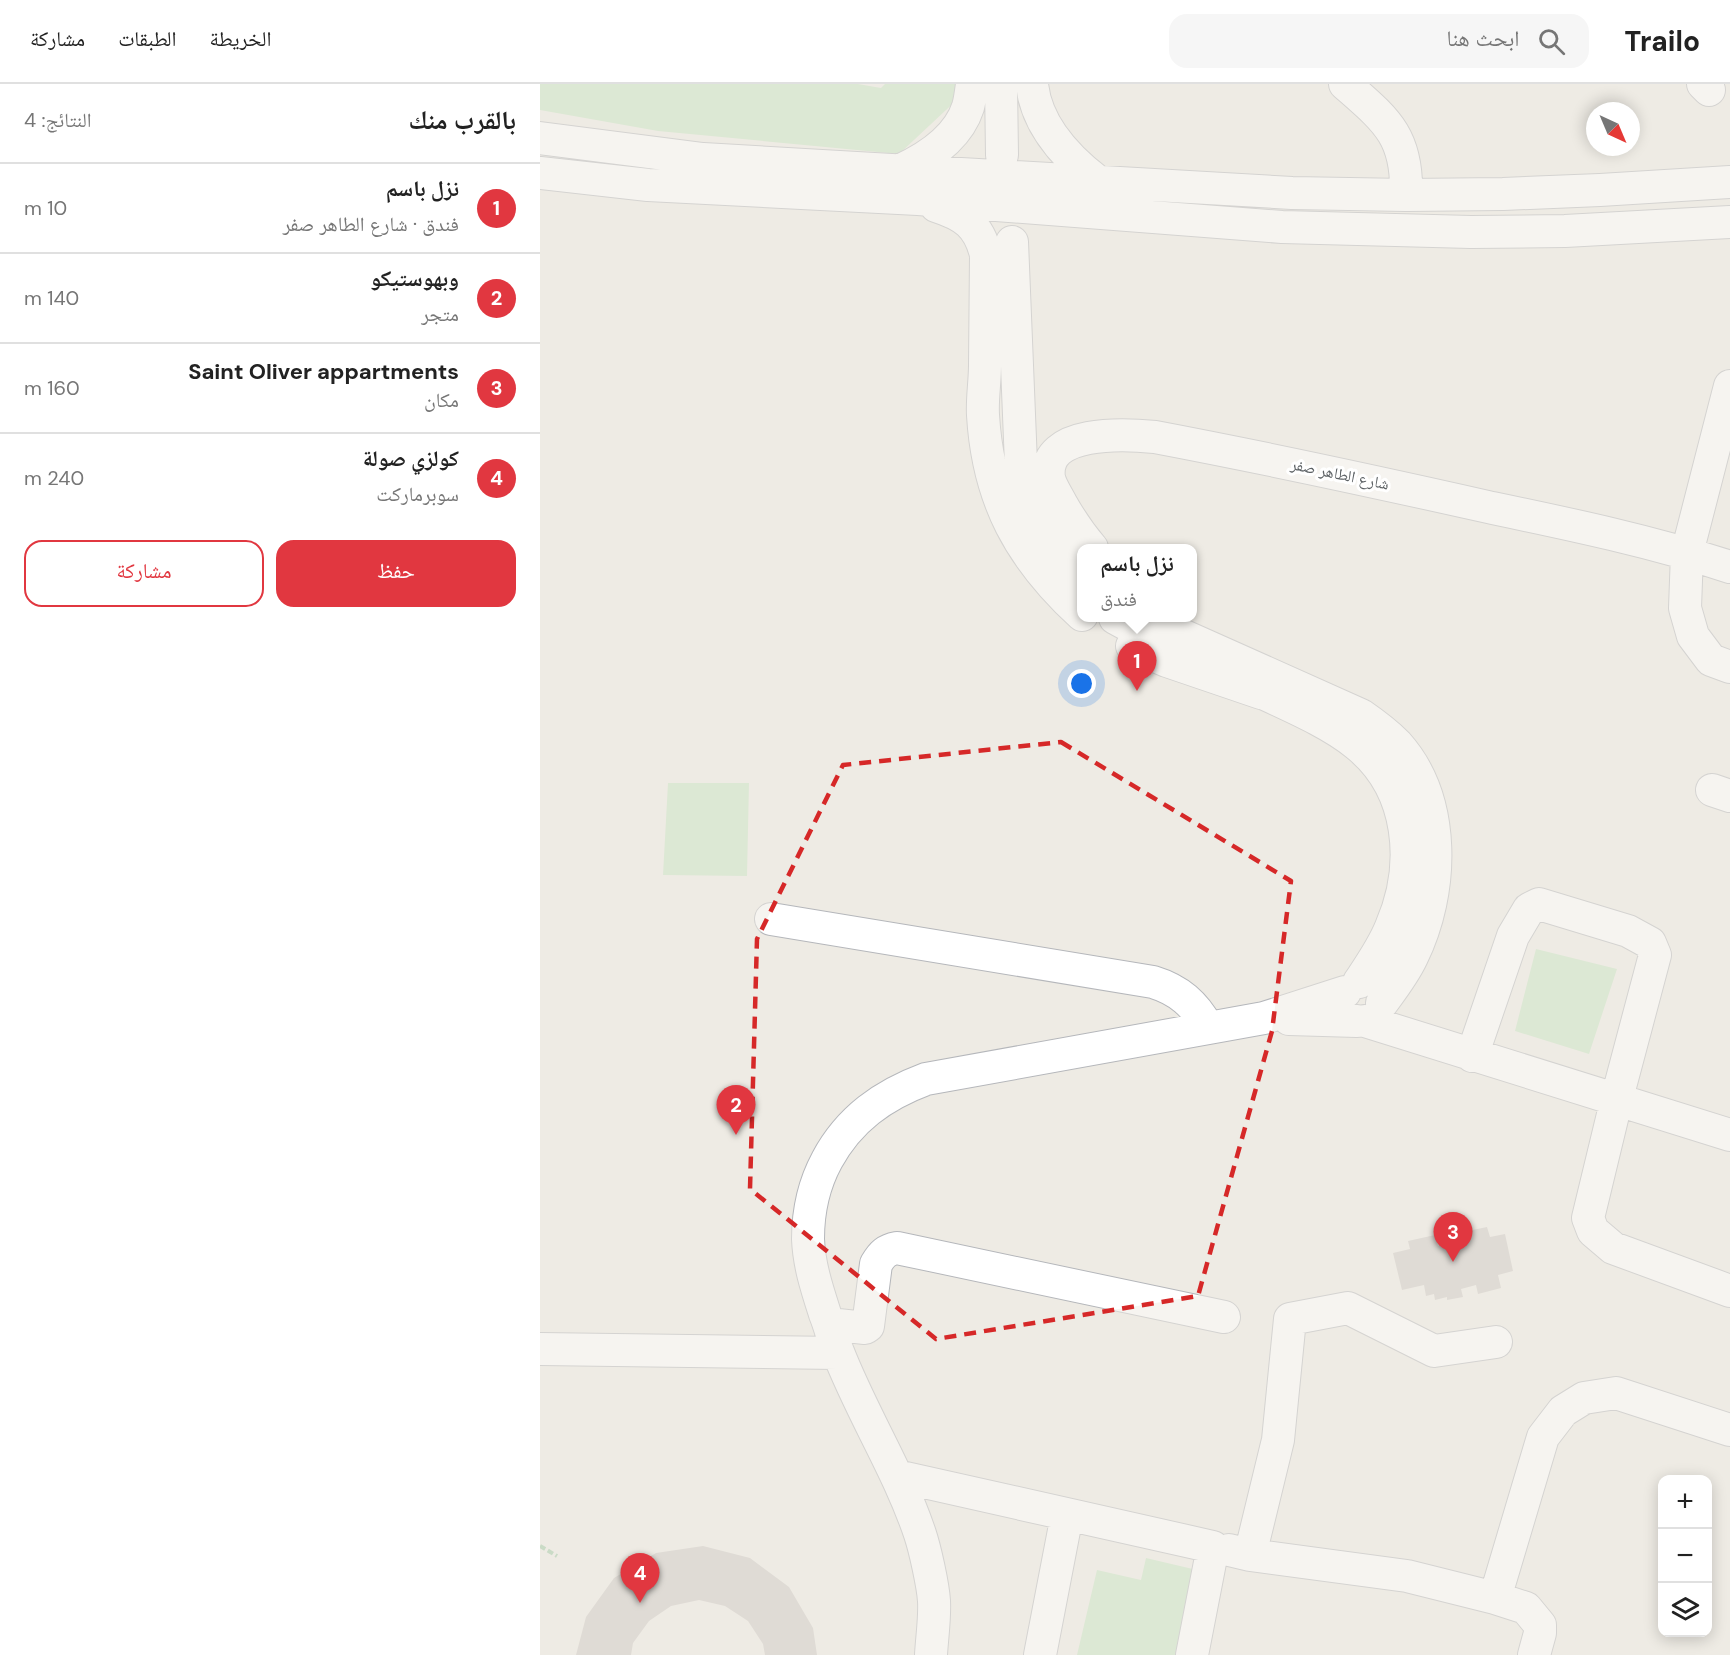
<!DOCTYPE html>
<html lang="ar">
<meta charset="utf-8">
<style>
:root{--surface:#fff;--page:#f6f6f6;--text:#222;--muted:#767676;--line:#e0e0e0;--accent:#e13740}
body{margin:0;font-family:"DM Sans","Noto Naskh Arabic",sans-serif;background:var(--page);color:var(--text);direction:rtl}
.controls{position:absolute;right:18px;bottom:18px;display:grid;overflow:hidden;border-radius:12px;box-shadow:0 3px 15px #0003}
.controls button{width:54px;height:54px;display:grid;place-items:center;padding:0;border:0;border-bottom:2px solid var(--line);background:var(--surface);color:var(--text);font:30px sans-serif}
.compass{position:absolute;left:1046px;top:18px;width:54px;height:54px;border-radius:50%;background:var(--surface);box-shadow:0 3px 15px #0003;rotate:136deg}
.you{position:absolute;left:542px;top:600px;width:21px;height:21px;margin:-15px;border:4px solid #fff;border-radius:50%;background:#1a73e8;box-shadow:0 0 0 9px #1a73e833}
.badge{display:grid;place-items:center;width:39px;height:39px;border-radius:50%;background:var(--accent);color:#fff;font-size:20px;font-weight:700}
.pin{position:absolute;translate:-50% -50px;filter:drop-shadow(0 2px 3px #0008)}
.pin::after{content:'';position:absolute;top:32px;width:21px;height:18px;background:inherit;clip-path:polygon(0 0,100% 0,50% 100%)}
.popup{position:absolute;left:537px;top:460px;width:120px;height:78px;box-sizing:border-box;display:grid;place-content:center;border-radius:12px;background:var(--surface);filter:drop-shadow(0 2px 4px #0005);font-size:20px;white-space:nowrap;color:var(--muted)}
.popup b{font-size:22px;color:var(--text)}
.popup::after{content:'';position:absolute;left:50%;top:100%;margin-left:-12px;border:12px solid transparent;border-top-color:var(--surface)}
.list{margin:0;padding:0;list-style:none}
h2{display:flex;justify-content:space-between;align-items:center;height:78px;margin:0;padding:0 24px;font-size:26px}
h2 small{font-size:20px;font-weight:400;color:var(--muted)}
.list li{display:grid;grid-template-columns:39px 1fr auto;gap:18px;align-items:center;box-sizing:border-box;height:90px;padding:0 24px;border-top:2px solid var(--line)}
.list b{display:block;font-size:22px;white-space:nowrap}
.list p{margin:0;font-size:20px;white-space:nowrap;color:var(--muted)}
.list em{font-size:20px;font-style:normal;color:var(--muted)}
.actions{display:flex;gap:12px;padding:18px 24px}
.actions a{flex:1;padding:14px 0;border:2px solid var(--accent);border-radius:18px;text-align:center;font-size:21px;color:var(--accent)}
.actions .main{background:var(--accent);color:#fff}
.icon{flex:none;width:33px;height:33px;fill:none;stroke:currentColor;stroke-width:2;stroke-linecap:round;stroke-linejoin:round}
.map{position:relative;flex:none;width:1190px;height:1571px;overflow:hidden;direction:ltr}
header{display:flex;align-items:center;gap:36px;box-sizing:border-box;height:84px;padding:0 30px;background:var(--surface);border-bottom:2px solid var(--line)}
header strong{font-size:28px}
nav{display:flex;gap:33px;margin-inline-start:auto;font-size:21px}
.search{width:420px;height:54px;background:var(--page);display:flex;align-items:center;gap:15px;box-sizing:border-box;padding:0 21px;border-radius:18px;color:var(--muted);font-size:22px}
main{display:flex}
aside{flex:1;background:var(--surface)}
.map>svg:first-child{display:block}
.green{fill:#c6e4c2}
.building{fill:#ccc8c4}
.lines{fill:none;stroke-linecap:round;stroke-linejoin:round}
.minor-casing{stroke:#b5b7bb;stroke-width:34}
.path{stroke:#9dc8a3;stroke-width:4;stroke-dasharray:6 3;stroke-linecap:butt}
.minor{stroke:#fff;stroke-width:32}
.marked{fill:none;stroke:#d62828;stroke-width:4.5;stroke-dasharray:12 8;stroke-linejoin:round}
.labels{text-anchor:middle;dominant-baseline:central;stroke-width:6;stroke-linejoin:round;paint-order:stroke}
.street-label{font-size:16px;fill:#5c6164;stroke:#fff}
</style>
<header>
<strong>Trailo</strong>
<div class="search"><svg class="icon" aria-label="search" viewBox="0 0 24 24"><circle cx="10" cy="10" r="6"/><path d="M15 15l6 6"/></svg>ابحث هنا</div>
<nav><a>الخريطة</a><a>الطبقات</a><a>مشاركة</a></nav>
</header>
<main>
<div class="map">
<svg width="1190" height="1571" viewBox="0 0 1190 1571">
<rect width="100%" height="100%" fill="#eeebe4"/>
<!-- green -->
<path class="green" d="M0 0H318L341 4 345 0H420L421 12 359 70 118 47 0 26Z
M128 699H209L207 792 123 791Z
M996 865 1077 885 1049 970 975 947Z
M606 1474 657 1486 637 1571H537L557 1486 601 1496Z"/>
<!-- building -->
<path class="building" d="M947 1143 950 1153 965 1150 973 1187 958 1191 961 1204 938 1210 936 1201 921 1205 923 1213 907 1216V1213L895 1216 894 1210 886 1212 884 1201 862 1206 853 1169 870 1165 868 1157 895 1151 898 1162 925 1156 923 1148Z
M163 1462 210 1474 249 1503 273 1544 277 1571H225L223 1560 208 1537 185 1522 159 1516 131 1522 109 1537 93 1559 91 1571H36L46 1533 74 1494 116 1469Z"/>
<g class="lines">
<!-- minor casing -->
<g class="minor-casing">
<path id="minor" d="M461 0 462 71
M492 0C496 41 526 73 557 97
M805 0C846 36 868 52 866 111
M1163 0 1169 6
M0 54 163 75 752 109 866 111 963 110 1060 106 1190 98
M361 86C389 73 418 54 428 23 430 16 431 8 432 0
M0 89 108 101 378 115 742 143 931 148 1025 147 1190 138
M396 122C424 131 439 141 446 171 446 208 445 244 445 281 445 298 442 315 443 331 448 416 480 474 542 531
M472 158 481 380C493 423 510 459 542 491
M1190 302 1147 469 1145 524 1153 552 1171 576 1190 583
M552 464C540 450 530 435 521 419 517 411 511 403 509 394 502 345 586 350 615 353 726 374 837 398 948 423 1029 440 1111 457 1190 483
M575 534 621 559
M604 534 821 631C834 640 846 649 857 660 907 716 904 808 872 873 864 890 853 904 842 919
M592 562 627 577 721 609
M704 600C738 617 787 636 816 660 872 704 878 781 851 843 843 863 831 880 819 898
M1172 706 1190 712
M231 835 613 898C639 906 655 920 668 944
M749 935 817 937
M825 937 1190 1051
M932 972 973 852 989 825 999 820 1088 847 1110 859 1115 871 1077 1014 1048 1134 1053 1147 1073 1164 1190 1207
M289 1240 325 1244 328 1242 336 1180C342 1170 346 1166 357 1164L684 1233
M0 1265 298 1269
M357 1392 673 1463 652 1571
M689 1466 710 1471 867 1492 955 1514 986 1524 1000 1541V1549L994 1571
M710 1471 738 1356 750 1235 808 1224 894 1267 956 1258
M955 1514 1003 1353 1023 1327 1044 1314 1076 1309 1190 1346
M391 1571C392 1553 395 1534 394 1517 393 1501 385 1465 380 1450 359 1387 322 1330 298 1268 293 1256 290 1242 285 1230 277 1205 269 1181 268 1155 268 1127 274 1100 287 1076 309 1035 343 1011 386 995L724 934 805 908
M500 1571 527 1431"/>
</g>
<!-- path -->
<path class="path" d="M0 1462 17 1472"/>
<!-- minor -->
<use href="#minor" class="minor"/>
</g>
<!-- marked area -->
<path d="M0 0H1190V1571H0ZM521 658 751 797 732 947 658 1212 396 1255 210 1105 217 855 303 681Z" fill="#eeebe4" fill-opacity=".55" fill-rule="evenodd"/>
<path class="marked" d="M521 658 751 797 732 947 658 1212 396 1255 210 1105 217 855 303 681Z"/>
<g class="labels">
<!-- street labels -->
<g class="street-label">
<text transform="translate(800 390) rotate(12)">شارع الطاهر صفر</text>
</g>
</g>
</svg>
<div class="controls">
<button>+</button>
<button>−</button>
<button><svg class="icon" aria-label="layers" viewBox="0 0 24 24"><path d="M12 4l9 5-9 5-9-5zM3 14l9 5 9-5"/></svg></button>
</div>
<svg class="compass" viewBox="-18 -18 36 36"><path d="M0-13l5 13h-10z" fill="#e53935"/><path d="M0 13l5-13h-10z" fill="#767676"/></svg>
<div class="you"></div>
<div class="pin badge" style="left:597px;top:607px">1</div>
<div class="popup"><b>نزل باسم</b>فندق</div>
<div class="pin badge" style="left:196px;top:1051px">2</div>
<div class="pin badge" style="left:913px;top:1178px">3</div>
<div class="pin badge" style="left:100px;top:1519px">4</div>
</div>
<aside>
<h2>بالقرب منك<small>النتائج: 4</small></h2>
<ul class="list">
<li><span class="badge">1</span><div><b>نزل باسم</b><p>فندق · شارع الطاهر صفر</p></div><em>10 m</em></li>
<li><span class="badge">2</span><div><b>وبهوستيكو</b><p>متجر</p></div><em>140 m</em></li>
<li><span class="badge">3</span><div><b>Saint Oliver appartments</b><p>مكان</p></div><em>160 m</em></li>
<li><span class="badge">4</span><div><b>كولزي صولة</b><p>سوبرماركت</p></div><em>240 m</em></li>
</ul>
<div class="actions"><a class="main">حفظ</a><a>مشاركة</a></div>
</aside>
</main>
